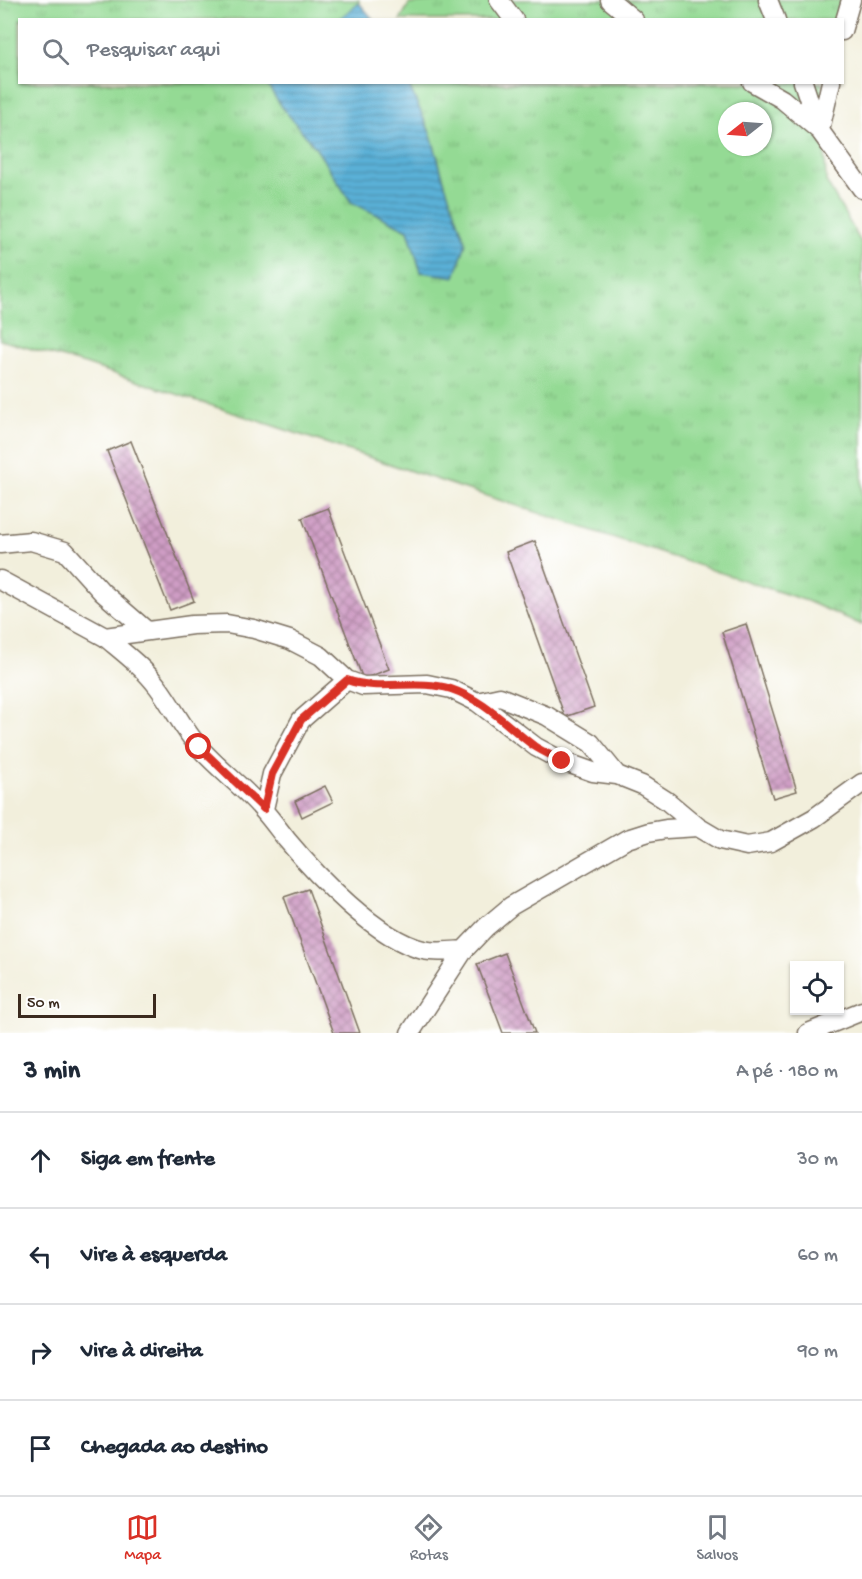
<!DOCTYPE html>
<html lang="pt">
<meta charset="utf-8">
<style>
:root{--surface:#fff;--page:#f2f2f3;--text:#1f2937;--muted:#747a83;--line:#e0e1e3;--accent:#d93025}
body{margin:0;font-family:"Gochi Hand",sans-serif;background:var(--page);color:var(--text)}
.controls{position:absolute;right:18px;bottom:18px;display:grid;overflow:hidden;border-radius:0px;box-shadow:0 2px 4px #0004}
.controls button{width:54px;height:54px;display:grid;place-items:center;padding:0;border:0;border-bottom:2px solid var(--line);background:var(--surface);color:var(--text);font:30px sans-serif}
.compass{position:absolute;left:718px;top:102px;width:54px;height:54px;border-radius:50%;background:var(--surface);box-shadow:0 2px 4px #0004;rotate:253deg}
.scale{position:absolute;left:18px;bottom:15px;width:138px;box-sizing:border-box;padding-left:6px;border:3px solid #3b2a1e;border-top:0;font-size:16px;line-height:21px;white-space:nowrap;color:#3b2a1e;-webkit-text-stroke:4px #fff;paint-order:stroke}
.stop{position:absolute;width:18px;height:18px;margin:-14px;border:4px solid #d93025;border-radius:50%;background:#fff}
.stop.end{background:#d93025;border-color:#fff;box-shadow:0 2px 6px #0008}
.list{margin:0;padding:0;list-style:none}
h2{display:flex;justify-content:space-between;align-items:center;height:78px;margin:0;padding:0 24px;font-size:26px}
h2 small{font-size:20px;font-weight:400;color:var(--muted)}
.list li{display:grid;grid-template-columns:39px 1fr auto;gap:18px;align-items:center;box-sizing:border-box;height:96px;padding:0 24px;border-top:2px solid var(--line)}
.list b{display:block;font-size:22px;white-space:nowrap}
.list em{font-size:20px;font-style:normal;color:var(--muted)}
.icon{flex:none;width:33px;height:33px;fill:none;stroke:currentColor;stroke-width:2;stroke-linecap:round;stroke-linejoin:round}
.map{position:relative;flex:none;width:862px;height:1033px;overflow:hidden}
.search{position:absolute;background:var(--surface);box-shadow:0 2px 4px #0004;left:18px;right:18px;top:18px;height:66px;display:flex;align-items:center;gap:15px;box-sizing:border-box;padding:0 21px;border-radius:0px;color:var(--muted);font-size:22px}
.sheet{height:462px;background:var(--surface)}
nav{display:flex;justify-content:space-around;align-items:center;box-sizing:border-box;height:84px;border-top:2px solid var(--line);background:var(--surface);font-size:16px;color:var(--muted)}
nav a{display:grid;justify-items:center;gap:3px}
nav .on{color:var(--accent)}
.map>svg:first-child{display:block}
.grass{fill:url(#grass-tufts);stroke:#688259;stroke-width:1.5;fill-rule:evenodd}
.water{fill:url(#water-rules);stroke:#4a6d7a;stroke-width:1.5}
.building{fill:url(#building-cross-hatch)}
.lines{fill:none;stroke-linecap:round;stroke-linejoin:round}
.street-casing{stroke:#7b6f60;stroke-width:21}
.street{stroke:#fff;stroke-width:18}
.route{stroke:#d93025;stroke-width:8}
</style>
<div class="map">
<svg width="862" height="1033" viewBox="0 0 862 1033">
<defs>
<pattern id="grass-tufts" width="24" height="20" patternUnits="userSpaceOnUse" patternTransform="scale(1.5)"><rect width="24" height="20" fill="#94da94"/><path d="M3 7l-1-3M5 7V3M7 7l1-3M15 17l-1-3M17 17v-4M19 17l1-3" fill="none" stroke="#80bb7f"/></pattern>
<pattern id="water-rules" width="6" height="5" patternUnits="userSpaceOnUse" patternTransform="scale(1.5)"><rect width="6" height="5" fill="#5ab0d7"/><path d="M0 2.5h6" fill="none" stroke="#4c8fae"/></pattern>
<pattern id="building-cross-hatch" width="8" height="8" patternUnits="userSpaceOnUse" patternTransform="scale(1.5)"><rect width="8" height="8" fill="#cf9dc5"/><path d="M0 0l8 8M0 8l8-8" fill="none" stroke="#a9809f"/></pattern>
</defs>
<rect width="100%" height="100%" fill="#fff"/>
<filter id="ink" filterUnits="userSpaceOnUse"><feTurbulence type="fractalNoise" baseFrequency=".0167" numOctaves="2"/><feDisplacementMap in="SourceGraphic" scale="12" xChannelSelector="R" yChannelSelector="G"/><feConvolveMatrix kernelMatrix="1 2 1 2 8 2 1 2 1" color-interpolation-filters="sRGB"/></filter>
<filter id="wash" filterUnits="userSpaceOnUse"><feTurbulence type="fractalNoise" baseFrequency=".008" numOctaves="4" result="noise"/><feDisplacementMap in="SourceGraphic" scale="24" xChannelSelector="R" yChannelSelector="G"/><feGaussianBlur stdDeviation="1.35" result="paint"/><feColorMatrix in="noise" values="0 0 0 0 0 0 0 0 0 0 0 0 0 0 0 0 0 1.4 0 .05"/><feComposite in="paint" operator="in"/></filter>
<g filter="url(#wash)">
<rect width="100%" height="100%" fill="#f2efdc"/>
<!-- grass -->
<path class="grass" d="M0 0H359V3L339 19 20 20V82L266 83 315 147 351 202 408 230 421 272 445 184 431 135 408 83H822L826 181 862 244V625L807 601 85 364 0 340ZM727 111H763V147H727Z
M457 0H842L835 20H400L409 4Z"/>
<!-- water -->
<path class="water" d="M359 3 373 19H339Z
M266 83H408L431 135 445 184 466 243 455 277 421 272 408 230 351 202 315 147 281 106Z"/>
<g id="blocks">
<!-- building -->
<path class="building" d="M131 441 194 601 170 610 107 451Z
M328 508 389 669 363 679 302 518Z
M535 541 594 707 565 717 506 552Z
M746 624 797 791 773 798 722 632Z
M325 786 333 802 302 817 295 801Z
M308 889 360 1033H334L284 897Z
M505 953 535 1033H503L477 964Z"/>
</g>
</g>
<g filter="url(#ink)">
<use href="#blocks" fill-opacity="0" stroke="#7b6f60" stroke-width="1.5"/>
<g class="lines">
<!-- street casing -->
<g class="street-casing">
<path id="street" d="M499 0 514 20
M610 0 634 20
M768 0 776 20
M842 31 851 0
M752 82 782 99 820 131 862 189
M803 82 819 130
M820 130 831 82
M0 544 31 541 65 551 102 592 147 631
M0 580 105 637 192 625 227 624 254 629 290 640 321 656 347 680 363 686 427 684 451 689 477 702 536 747 562 761 593 772 617 775 642 785 667 801 698 827 720 840 747 846 771 842 814 818 862 783
M105 637C124 653 143 667 158 687 173 707 183 729 199 747 219 770 245 788 264 811 272 820 279 830 287 840 317 876 377 939 423 950 437 953 450 951 464 950
M477 702 500 697 547 716 591 743 617 775
M264 809 272 774 301 720 347 680
M410 1033 464 950 486 927 511 906 627 839 649 832 666 829 698 827
M808 1033 862 1011"/>
</g>
<!-- street -->
<use href="#street" class="street"/>
</g>
</g>
<g class="lines" filter="url(#ink)">
<!-- route -->
<path class="route" d="M199 747 264 809 272 774 301 720 347 680C380 692 417 678 451 689 484 700 507 726 534 746 543 752 553 756 562 761"/>
</g>
</svg>
<div class="controls">
<button><svg class="icon" aria-label="locate" viewBox="0 0 24 24"><circle cx="12" cy="12" r="6"/><path d="M12 2v4M12 18v4M2 12h4M18 12h4"/></svg></button>
</div>
<svg class="compass" viewBox="-18 -18 36 36"><path d="M0-13l5 13h-10z" fill="#e53935"/><path d="M0 13l5-13h-10z" fill="#747a83"/></svg>
<div class="scale">50 m</div>
<div class="stop" style="left:199px;top:747px"></div>
<div class="stop end" style="left:562px;top:761px"></div>
<div class="search"><svg class="icon" aria-label="search" viewBox="0 0 24 24"><circle cx="10" cy="10" r="6"/><path d="M15 15l6 6"/></svg>Pesquisar aqui</div>
</div>
<section class="sheet">
<h2>3 min<small>A pé · 180 m</small></h2>
<ul class="list">
<li><svg class="icon" aria-label="ahead" viewBox="0 0 24 24"><path d="M12 20V5M6 11l6-6 6 6"/></svg><div><b>Siga em frente</b></div><em>30 m</em></li>
<li><svg class="icon" aria-label="left" viewBox="0 0 24 24"><path d="M17 20v-9H6M10 6l-5 5 5 5"/></svg><div><b>Vire à esquerda</b></div><em>60 m</em></li>
<li><svg class="icon" aria-label="right" viewBox="0 0 24 24"><path d="M7 20v-9h11M14 6l5 5-5 5"/></svg><div><b>Vire à direita</b></div><em>90 m</em></li>
<li><svg class="icon" aria-label="arrive" viewBox="0 0 24 24"><path d="M6 21V4h12l-3 4 3 4H6"/></svg><div><b>Chegada ao destino</b></div></li>
</ul>
</section>
<nav>
<a class="on"><svg class="icon" aria-label="map" viewBox="0 0 24 24"><path d="M3 6l6-2 6 2 6-2v14l-6 2-6-2-6 2zM9 4v14M15 6v14"/></svg>Mapa</a>
<a><svg class="icon" aria-label="directions" viewBox="0 0 24 24"><path d="M12 3l9 9-9 9-9-9zM9 14v-3h6M13 9l2 2-2 2"/></svg>Rotas</a>
<a><svg class="icon" aria-label="saved" viewBox="0 0 24 24"><path d="M7 4h10v16l-5-4-5 4z"/></svg>Salvos</a>
</nav>
